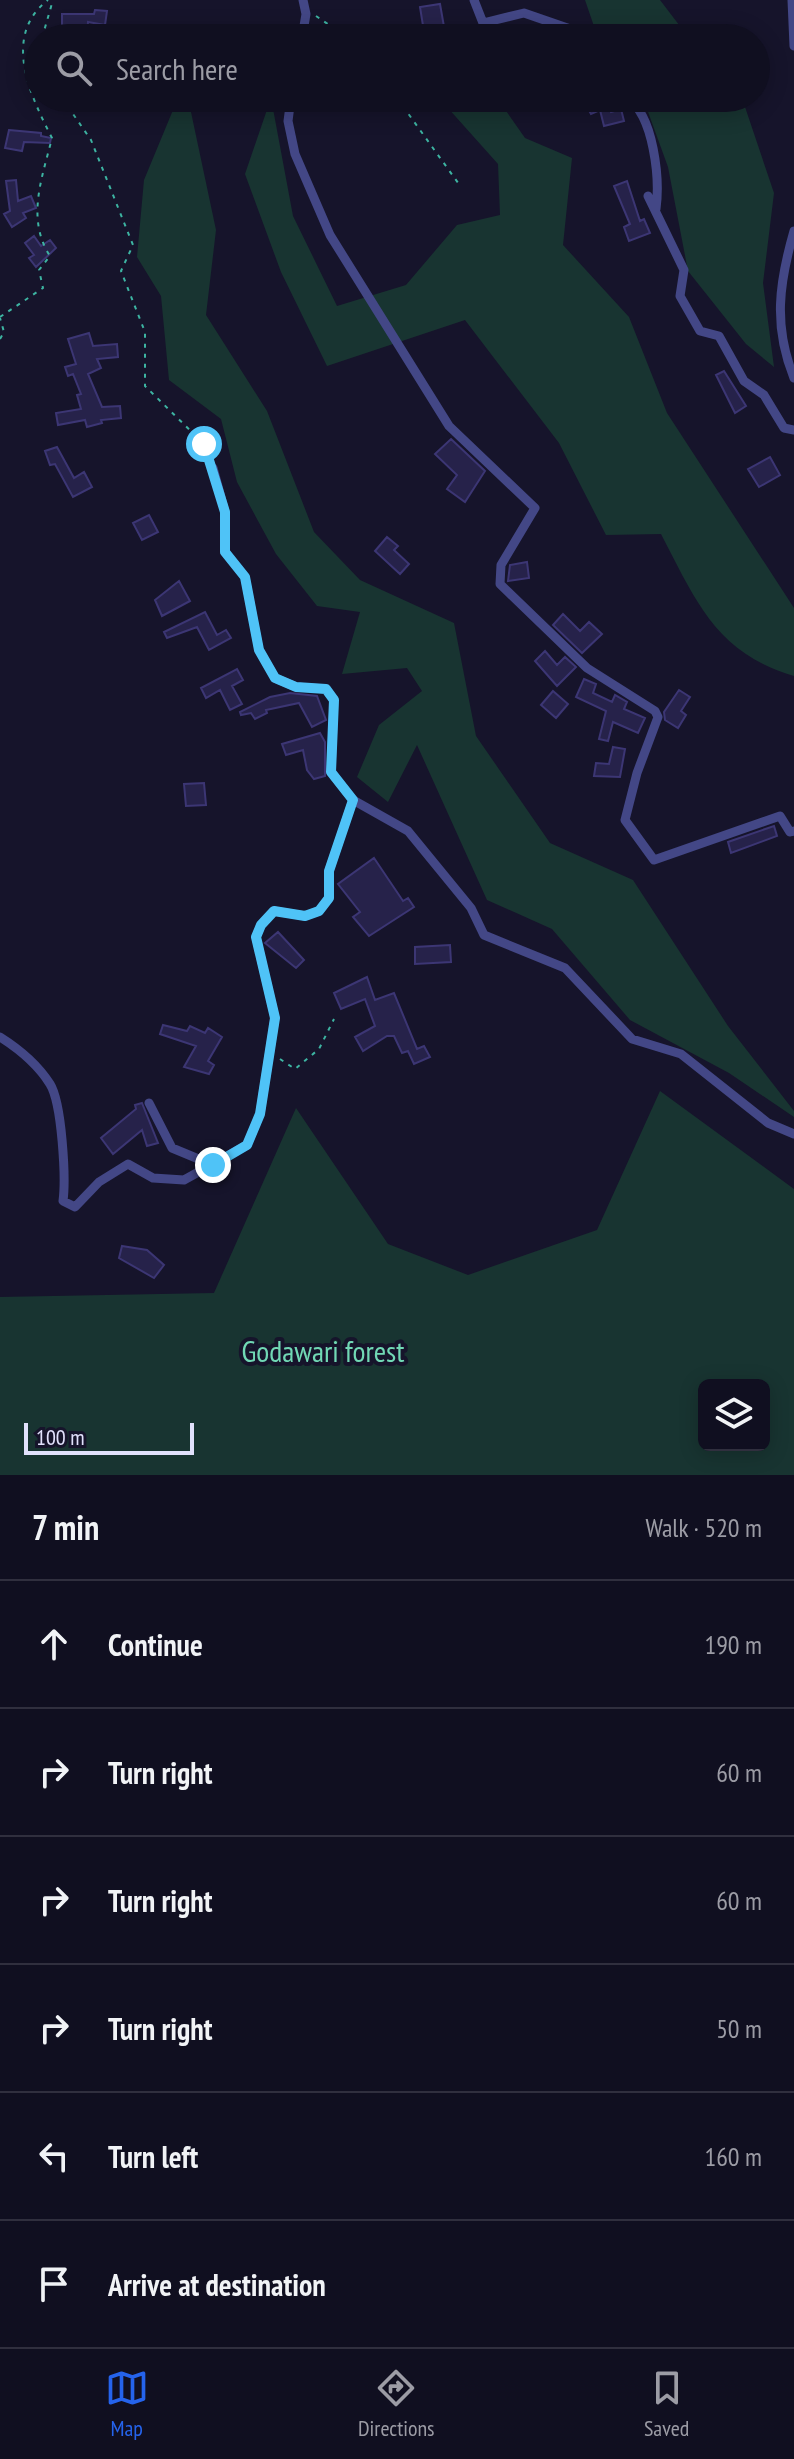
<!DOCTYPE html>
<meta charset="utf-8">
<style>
:root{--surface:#100f20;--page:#191829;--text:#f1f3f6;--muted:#9c9ca5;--line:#302f3e;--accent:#2563eb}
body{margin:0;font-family:"PT Sans Narrow",sans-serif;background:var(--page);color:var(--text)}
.controls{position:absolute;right:24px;bottom:24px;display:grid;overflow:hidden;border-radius:12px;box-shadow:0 4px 20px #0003}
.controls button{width:72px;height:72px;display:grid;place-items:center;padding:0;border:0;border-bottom:2px solid var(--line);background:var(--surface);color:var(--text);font:40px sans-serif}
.scale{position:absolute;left:24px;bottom:20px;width:170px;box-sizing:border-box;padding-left:8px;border:4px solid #e1e1fc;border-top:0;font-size:22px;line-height:28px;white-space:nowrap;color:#e1e1fc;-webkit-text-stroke:6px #16142b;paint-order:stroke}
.stop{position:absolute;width:24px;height:24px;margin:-18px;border:6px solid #4fc3f7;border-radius:50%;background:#fff}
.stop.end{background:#4fc3f7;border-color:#fff;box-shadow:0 2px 8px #0008}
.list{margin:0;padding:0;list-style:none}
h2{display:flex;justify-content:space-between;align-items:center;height:104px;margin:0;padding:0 32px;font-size:34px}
h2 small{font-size:26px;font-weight:400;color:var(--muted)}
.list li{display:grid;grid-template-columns:52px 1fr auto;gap:24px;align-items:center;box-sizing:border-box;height:128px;padding:0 32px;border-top:2px solid var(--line)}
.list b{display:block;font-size:30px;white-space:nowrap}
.list em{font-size:26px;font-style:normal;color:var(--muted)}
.icon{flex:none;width:44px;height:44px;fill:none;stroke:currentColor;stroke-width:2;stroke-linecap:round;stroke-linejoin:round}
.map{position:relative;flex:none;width:794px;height:1475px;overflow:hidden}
.search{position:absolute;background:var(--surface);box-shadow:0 4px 20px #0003;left:24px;right:24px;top:24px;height:88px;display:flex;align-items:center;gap:20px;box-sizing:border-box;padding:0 28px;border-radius:44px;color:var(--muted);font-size:30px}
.sheet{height:872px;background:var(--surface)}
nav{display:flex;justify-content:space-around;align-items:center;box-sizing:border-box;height:112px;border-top:2px solid var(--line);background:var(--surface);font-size:22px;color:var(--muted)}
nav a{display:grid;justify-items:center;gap:4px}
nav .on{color:var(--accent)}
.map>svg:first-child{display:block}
.green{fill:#183431;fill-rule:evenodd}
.building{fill:#26224a;stroke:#3c3674;stroke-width:2}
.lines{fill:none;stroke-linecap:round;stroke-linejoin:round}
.path{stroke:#3db4a2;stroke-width:2;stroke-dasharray:4 6;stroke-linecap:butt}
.street{stroke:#434786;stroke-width:9}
.route{stroke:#4fc3f7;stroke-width:10}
.labels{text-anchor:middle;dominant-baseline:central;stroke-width:8;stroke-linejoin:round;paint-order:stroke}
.park-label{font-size:30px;fill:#71d8b5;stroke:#16142b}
</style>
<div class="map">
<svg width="794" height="1475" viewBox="0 0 794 1475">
<rect width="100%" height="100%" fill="#16142b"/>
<!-- green -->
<path class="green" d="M585 0H660L689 38H598Z
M178 98H188L216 230 206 315 267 411 314 532 360 580 454 623 476 736 550 843 633 880 728 1026 794 1111V1117L729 1073 630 1020 552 929 487 900 417 745 388 802 357 777 379 725 422 691 407 668 342 674 360 612 317 606 276 554 237 482 221 419 169 380 161 296 137 257 144 180Z
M271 98 293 216 337 306 406 285 457 225 500 215 498 164 439 98H497L525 138 572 158 563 245 629 317 667 413 794 608V676C716 653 696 601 661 534L606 535 559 443 465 320 327 366 281 272 245 174Z
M643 98H739L744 104 774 193 763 283 774 367 746 344 688 271 668 167Z
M660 1091 794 1189V1475H0V1297L214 1293 296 1108 388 1244 468 1275 597 1230ZM704 1385H764V1445H704Z"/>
<!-- building -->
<path class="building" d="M440 4 446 38H425L420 7Z
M95 10 107 11 105 25 88 22 87 38H62V14H94Z
M582 98H603L611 112 621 109 624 121 604 126 600 110 591 114Z
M9 130 41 133V136L51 138 50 143 24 142 22 151 5 148Z
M16 180 18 201 31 196 36 208 23 213 26 218 12 227 4 214 10 211 6 181Z
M627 181 640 221 644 219 650 233 629 241 624 227 630 224 614 186Z
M34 236 41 246 50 240 56 248 36 267 29 258 34 255 25 243Z
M89 333 93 346 117 344 118 357 97 359 101 368 88 374 102 407 120 406 121 418 101 420 102 423 87 427 85 420 58 425 56 413 81 409 77 395 81 394 73 374 68 376 65 367 76 364 68 339Z
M724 371 746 406 735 413 716 375Z
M451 439 485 471 465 502 447 489 457 475 435 454Z
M57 447 74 478 84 472 92 487 73 497 55 464 50 465 45 451Z
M770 457 780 475 759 487 748 469Z
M149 515 158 532 142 540 133 523Z
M387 537 398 546 394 550 409 564 400 574 375 551Z
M527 562 529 578 508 581 510 565Z
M179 581 190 601 162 616 155 600Z
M205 612 217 635 226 630 231 638 209 650 197 627 167 638 164 632Z
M563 614 580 631 589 622 602 634 582 653 553 625Z
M545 651 557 665 565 657 576 667 557 686 535 661Z
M237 669 243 680 232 686 242 704 230 710 220 690 206 698 201 688Z
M584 679 596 684 593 693 612 702 615 695 627 702 624 709 645 718 638 733 613 722 608 741 599 739 606 711 576 697Z
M679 690 690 697 681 711 686 715 678 728 665 720 664 712Z
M553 691 568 704 556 718 541 705Z
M290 693 317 696 326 720 312 727 299 703 266 710 267 713 255 719 251 713 241 715 240 712 270 697Z
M320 733 325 742V776L314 779 307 770 303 750 286 755 282 744Z
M613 747 625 749 620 777 594 776 596 763 609 764Z
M204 783 206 805 186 806 184 784Z
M774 826 777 836 731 853 728 842Z
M374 858 403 901 408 898 414 907 369 936 353 917 360 912 338 884Z
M278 932 304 960 296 968 265 943Z
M450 945 451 962 415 964V947Z
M367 977 375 1000 394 993 417 1049 424 1046 430 1057 414 1064 408 1051 402 1053 394 1036H387L363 1051 355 1037 375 1026 365 999 341 1009 334 993Z
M163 1025 187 1031 190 1026 205 1033 208 1028 222 1037 208 1061 214 1065 209 1074 184 1067 196 1046 160 1034Z
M142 1103 158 1143 147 1146 142 1130 113 1154 101 1138 136 1109 135 1105Z
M122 1246 147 1250 164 1265 154 1278 119 1258Z"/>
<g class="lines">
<!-- path -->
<path class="path" d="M316 16 348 38
M42 38 53 0
M62 98 91 140 133 245 121 271 145 332V386L204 444 210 460
M397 98 461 187
M0 317 43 288 39 270 50 256C26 219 42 178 52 138 31 97 1 36 48 0
M0 339 4 332 0 318
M280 1059 295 1069 319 1049 334 1019"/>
<!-- street -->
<path class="street" d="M474 0 483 23 524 13 579 32 582 38
M792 0 794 46
M302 38 306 14 303 0
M291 98 288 121 295 154 330 235 449 426 535 508 501 565 500 584 587 668 655 711 658 717 637 773 625 820 654 860 780 816 790 832 794 831
M627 98C654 115 660 179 656 209
M648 196 684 270 680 296 700 331 719 336 744 381 764 395 784 428 794 430
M794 231C779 283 773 326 794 378
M213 468 225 512V552L245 577 259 650 275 678 296 687 326 689 334 700 331 772 353 800 408 831 471 908 484 935 565 968 632 1039 681 1054 768 1123 794 1134
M0 1037C19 1049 38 1065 50 1084 62 1103 66 1178 63 1201L75 1207 99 1182 128 1164 153 1178 184 1180 247 1145 260 1114 275 1018 256 937 261 925 274 911 305 916 319 911 329 898V871L353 800
M149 1103 172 1148 213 1165"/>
</g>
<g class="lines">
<!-- route -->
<path class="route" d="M204 444 225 512V552L245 577 259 650 275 678 296 687 326 689 334 700 331 772 353 800 329 871V898L319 911 305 916 274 911 261 925 256 937 275 1018 260 1114 247 1145 213 1165"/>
</g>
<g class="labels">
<!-- park labels -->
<g class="park-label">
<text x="323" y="1350">Godawari forest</text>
</g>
</g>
</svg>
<div class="controls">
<button><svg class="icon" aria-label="layers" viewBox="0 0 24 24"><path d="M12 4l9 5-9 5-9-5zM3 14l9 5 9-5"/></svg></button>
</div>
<div class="scale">100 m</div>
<div class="stop" style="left:204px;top:444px"></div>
<div class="stop end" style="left:213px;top:1165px"></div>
<div class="search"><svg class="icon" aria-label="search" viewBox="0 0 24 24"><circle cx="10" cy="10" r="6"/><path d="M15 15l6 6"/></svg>Search here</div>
</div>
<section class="sheet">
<h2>7 min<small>Walk · 520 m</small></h2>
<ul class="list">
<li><svg class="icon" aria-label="ahead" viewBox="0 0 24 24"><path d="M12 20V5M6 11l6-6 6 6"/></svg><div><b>Continue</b></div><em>190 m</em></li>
<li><svg class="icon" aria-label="right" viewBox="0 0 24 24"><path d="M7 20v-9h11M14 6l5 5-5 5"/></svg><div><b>Turn right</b></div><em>60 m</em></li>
<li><svg class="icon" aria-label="right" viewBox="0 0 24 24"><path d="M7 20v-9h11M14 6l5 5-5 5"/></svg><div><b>Turn right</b></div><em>60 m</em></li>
<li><svg class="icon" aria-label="right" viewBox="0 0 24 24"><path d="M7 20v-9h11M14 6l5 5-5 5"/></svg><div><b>Turn right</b></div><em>50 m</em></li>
<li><svg class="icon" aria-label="left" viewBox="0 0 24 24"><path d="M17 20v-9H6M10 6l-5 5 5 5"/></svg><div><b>Turn left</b></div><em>160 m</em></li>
<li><svg class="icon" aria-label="arrive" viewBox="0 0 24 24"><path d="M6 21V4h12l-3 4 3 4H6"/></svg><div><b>Arrive at destination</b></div></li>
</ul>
</section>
<nav>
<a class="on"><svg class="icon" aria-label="map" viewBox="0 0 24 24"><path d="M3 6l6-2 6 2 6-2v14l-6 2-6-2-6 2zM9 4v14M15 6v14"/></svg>Map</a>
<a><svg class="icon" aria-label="directions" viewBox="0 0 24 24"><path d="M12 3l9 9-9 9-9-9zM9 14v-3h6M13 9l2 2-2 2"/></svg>Directions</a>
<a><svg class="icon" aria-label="saved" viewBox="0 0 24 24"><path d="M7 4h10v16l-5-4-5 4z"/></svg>Saved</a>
</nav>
